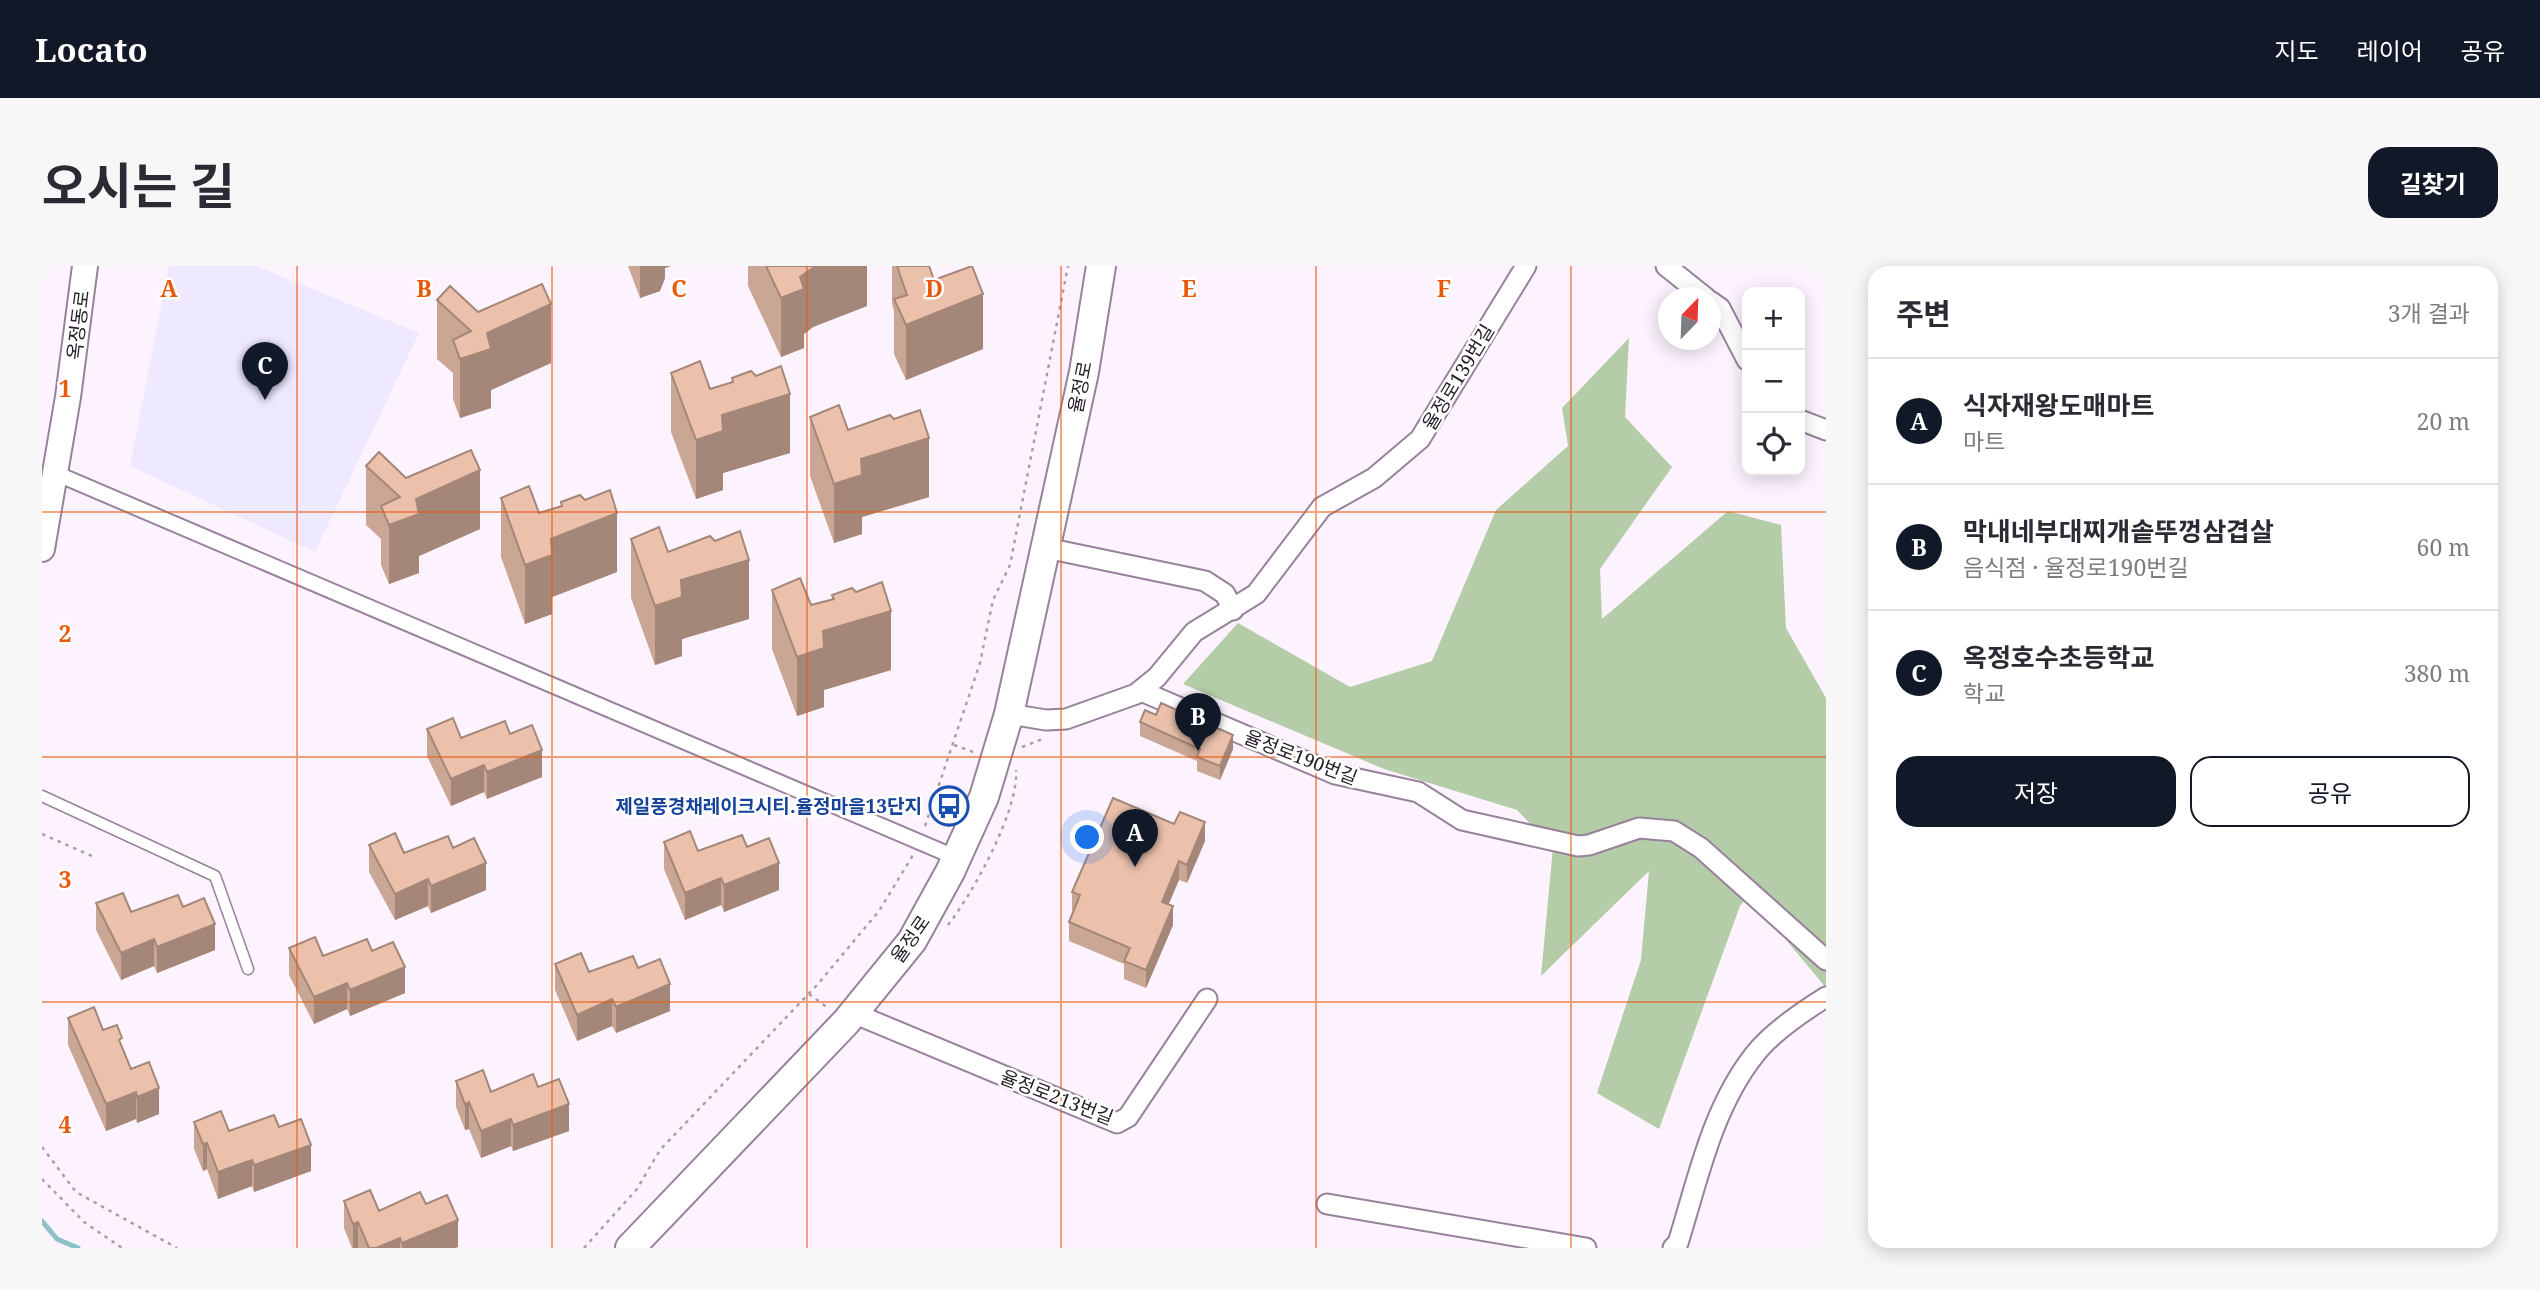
<!DOCTYPE html>
<html lang="ko">
<meta charset="utf-8">
<style>
:root{--surface:#fff;--page:#f7f7f7;--text:#2b2b33;--muted:#7c7c81;--line:#e1e1e2;--accent:#111827}
body{margin:0;font-family:"Noto Serif","Noto Sans KR",serif;background:var(--page);color:var(--text)}
.controls{position:absolute;right:21px;top:21px;display:grid;overflow:hidden;border-radius:14px;box-shadow:0 4px 18px #0003}
.controls button{width:63px;height:63px;display:grid;place-items:center;padding:0;border:0;border-bottom:2px solid var(--line);background:var(--surface);color:var(--text);font:35px sans-serif}
.compass{position:absolute;left:1616px;top:21px;width:63px;height:63px;border-radius:50%;background:var(--surface);box-shadow:0 4px 18px #0003;rotate:23deg}
.you{position:absolute;left:1046px;top:572px;width:24px;height:24px;margin:-18px;border:5px solid #fff;border-radius:50%;background:#1a73e8;box-shadow:0 0 0 10px #1a73e833}
.badge{display:grid;place-items:center;width:46px;height:46px;border-radius:50%;background:var(--accent);color:#fff;font-size:23px;font-weight:700}
.pin{position:absolute;translate:-50% -58px;filter:drop-shadow(0 2px 4px #0008)}
.pin::after{content:'';position:absolute;top:37px;width:24px;height:21px;background:inherit;clip-path:polygon(0 0,100% 0,50% 100%)}
.list{margin:0;padding:0;list-style:none}
h2{display:flex;justify-content:space-between;align-items:center;height:91px;margin:0;padding:0 28px;font-size:30px}
h2 small{font-size:23px;font-weight:400;color:var(--muted)}
.list li{display:grid;grid-template-columns:46px 1fr auto;gap:21px;align-items:center;box-sizing:border-box;height:126px;padding:0 28px;border-top:2px solid var(--line)}
.list b{display:block;font-size:26px;white-space:nowrap}
.list p{margin:0;font-size:23px;white-space:nowrap;color:var(--muted)}
.list em{font-size:23px;font-style:normal;color:var(--muted)}
.actions{display:flex;gap:14px;padding:21px 28px}
.actions a{flex:1;padding:16px 0;border:2px solid var(--accent);border-radius:21px;text-align:center;font-size:24px;color:var(--accent)}
.actions .main{background:var(--accent);color:#fff}
.icon{flex:none;width:38px;height:38px;fill:none;stroke:currentColor;stroke-width:2;stroke-linecap:round;stroke-linejoin:round}
.map{position:relative;flex:none;width:1784px;height:982px;overflow:hidden;border-radius:21px}
header{display:flex;align-items:center;gap:42px;box-sizing:border-box;height:98px;padding:0 35px;background:var(--accent);color:#fff}
header strong{font-size:33px}
nav{display:flex;gap:38px;margin-inline-start:auto;font-size:24px}
.intro{display:flex;align-items:center;justify-content:space-between;box-sizing:border-box;height:168px;padding:0 42px}
h1{margin:0;font-size:49px}
.button{padding:18px 32px;border-radius:21px;background:var(--accent);color:#fff;font-size:24px;font-weight:700}
main{display:flex;gap:42px;padding:0 42px}
aside{flex:1;background:var(--surface);border-radius:21px;box-shadow:0 4px 18px #0003}
.map>svg:first-child{display:block}
.education{fill:#eee9ff}
.forest{fill:#b5cca8}
.lines{fill:none;stroke-linecap:round;stroke-linejoin:round}
.stream{stroke:#8dc2c7;stroke-width:5}
.service-casing{stroke:#97819b;stroke-width:13}
.pedestrian-casing{stroke:#97819b;stroke-width:18}
.minor-casing{stroke:#97819b;stroke-width:23}
.tertiary-casing{stroke:#97819b;stroke-width:28}
.secondary-casing{stroke:#97819b;stroke-width:32}
.path{stroke:#a89faa;stroke-width:2.5;stroke-dasharray:3.5 5;stroke-linecap:butt}
.service{stroke:#fff;stroke-width:10}
.pedestrian{stroke:#fff;stroke-width:14}
.minor{stroke:#fff;stroke-width:19}
.tertiary{stroke:#fff;stroke-width:24}
.secondary{stroke:#fff;stroke-width:28}
.wall{fill:#caa694}
.shaded-wall{fill:#a48778}
.building{fill:#ebc1ac;stroke:#a48778;stroke-width:2}
.grid{fill:none;stroke:#e8590c;stroke-width:2;stroke-opacity:0.55}
.labels{text-anchor:middle;dominant-baseline:central;stroke-width:5;stroke-linejoin:round;paint-order:stroke}
.street-label{font-size:19px;fill:#241c26;stroke:#fff}
.transit-label{font-size:19px;font-weight:bold;fill:#164399;stroke:#fff;text-anchor:end}
.grid-label{font-size:23px;text-anchor:middle;font-weight:bold;fill:#e8590c;stroke:#fff;stroke-width:5;stroke-linejoin:round;paint-order:stroke}
</style>
<header>
<strong>Locato</strong>
<nav><a>지도</a><a>레이어</a><a>공유</a></nav>
</header>
<div class="intro"><h1>오시는 길</h1><a class="button">길찾기</a></div>
<main>
<div class="map">
<svg width="1784" height="982" viewBox="0 0 1784 982">
<rect width="100%" height="100%" fill="#fcf3fe"/>
<!-- education -->
<path class="education" d="M127 0H215L377 67 273 286 88 200Z"/>
<!-- forest -->
<path class="forest" d="M1587 72 1583 151 1630 201 1558 303 1560 353 1686 245 1739 259 1744 362 1784 432V722L1707 629 1698 640 1617 863 1555 827 1599 694 1607 605 1499 710 1511 581 1475 544 1342 503 1141 418 1196 357 1308 421 1390 395 1454 244 1526 180 1520 142Z"/>
<g class="lines">
<!-- stream -->
<path class="stream" d="M0 955 15 973 36 982"/>
<!-- service casing -->
<g class="service-casing">
<path id="service" d="M0 530 173 610 206 703"/>
</g>
<!-- pedestrian casing -->
<g class="pedestrian-casing">
<path id="pedestrian" d="M13 207 915 592"/>
</g>
<!-- minor casing -->
<g class="minor-casing">
<path id="minor" d="M1624 0 1664 32
M1668 35 1678 42 1705 94
M1758 154 1784 164
M1004 282 1163 315 1183 328 1191 344
M1099 425 1293 508 1376 526 1420 554 1536 580 1547 579 1597 562 1632 565 1659 582 1784 694
M967 448 1004 454 1024 453 1094 428 1115 411 1152 366 1214 328 1280 241 1332 212 1378 173 1484 0
M811 747 1075 857 1086 851 1165 733
M1285 938 1544 982
M1631 982 1636 977C1656 913 1670 842 1713 788 1730 766 1760 746 1784 731"/>
</g>
<!-- tertiary casing -->
<g class="tertiary-casing">
<path id="tertiary" d="M0 283 26 131 43 0"/>
</g>
<!-- secondary casing -->
<g class="secondary-casing">
<path id="secondary" d="M588 982 804 756 870 675 908 606 942 531 967 448 1042 106 1059 0"/>
</g>
<!-- path -->
<path class="path" d="M912 479 931 486
M980 481 1003 472
M883 560 938 397 951 334 968 299 1026 0
M0 568 50 590
M906 659C931 627 977 544 974 504
M767 728 786 742
M0 881 34 926 135 982
M0 913 42 956 80 982
M0 979 3 982
M542 982 595 923 618 884 775 719 837 645 871 589"/>
<!-- service -->
<use href="#service" class="service"/>
<!-- pedestrian -->
<use href="#pedestrian" class="pedestrian"/>
<!-- minor -->
<use href="#minor" class="minor"/>
<!-- tertiary -->
<use href="#tertiary" class="tertiary"/>
<!-- secondary -->
<use href="#secondary" class="secondary"/>
</g>
<!-- wall -->
<path class="wall" d="M586 0H629L623 2V12L618 25 598 32Z
M706 0H825V40L771 61 762 68V82L739 91 706 20Z
M850 0H887L892 14 941 83 864 114 852 88V45L850 38Z
M395 34 436 46 509 97 449 124V142L418 152 411 133V107L395 93Z
M629 107 668 123 690 116V112L748 187 681 207V224L654 233 629 166Z
M768 151 887 231 820 251V268L792 277 768 210Z
M324 200 364 212 438 263 377 290V307L347 318 339 299V273L324 259Z
M459 232 497 247 519 241V236L575 306 510 331V348L483 358 459 291Z
M589 273 626 286 707 353 640 373V390L613 399 589 332Z
M730 324 769 339 790 333V329L849 404 782 424V441L755 450 730 383Z
M1098 456 1191 483 1178 514 1155 505V495L1098 470Z
M385 463 419 472 468 468 500 511 445 533 442 526 409 540 385 490Z
M1163 575 1145 617 1137 614 1126 638 1131 659 1104 722 1082 713V698L1027 675V656L1032 645 1030 644V626Z
M622 576 656 585 705 581 737 624 682 646 679 639 643 654 622 603Z
M327 579 362 587 411 582 444 624 389 647 386 640 353 654 327 606Z
M54 637 89 646 141 641 173 684 115 707 112 700 79 714 54 664Z
M247 682 281 690 330 685 363 727 308 750 305 743 272 758 247 709Z
M513 698 547 706 596 702 628 745 574 767 570 760 535 775 513 724Z
M26 752 61 764 80 782 89 803 117 848 95 857 94 853 64 865 26 779Z
M414 815 449 826 496 821 527 865 471 885 469 880 439 892 427 863 423 864 414 841Z
M152 856 187 865 237 861 269 905 212 926 210 920 176 933 165 903 161 905 152 883Z
M302 935 337 945 384 938 416 981 413 982H310L302 962Z"/>
<!-- shaded-wall -->
<path class="shaded-wall" d="M598 0H629L623 2V12L618 25 598 32Z
M777 0H825V40L771 61 762 68V82L739 91V32L758 11 771 2Z
M941 28V83L864 114V59Z
M509 38V97L449 124V142L418 152V93L445 67Z
M748 128V187L681 207V224L654 233V174L680 149Z
M887 172V231L820 251V268L792 277V218L819 193Z
M438 204V263L377 290V307L347 318V259L374 233Z
M575 247V306L510 331V348L483 358V299L509 273Z
M707 294V353L640 373V390L613 399V340L639 314Z
M849 345V404L782 424V441L755 450V391L781 365Z
M1191 469V483L1178 514V500Z
M500 484V511L445 533V506Z
M442 499V526L409 540V513Z
M1163 556V575L1145 617V599Z
M1137 595V614L1120 654V636Z
M444 597V624L389 647V620Z
M737 597V624L682 646V619Z
M679 612V639L643 654V627Z
M386 613V640L353 654V628Z
M1131 640V659L1104 722V704Z
M173 658V684L115 707V681Z
M112 673V700L79 714V687Z
M363 701V727L308 750V724Z
M305 717V743L272 758V731Z
M628 718V745L574 767V741Z
M570 733V760L535 775V749Z
M117 822V848L95 857V831Z
M94 826V853L64 865V838Z
M427 836V863L423 864V838Z
M527 838V865L471 885V859Z
M469 853V880L439 892V865Z
M165 877V903L161 905V878Z
M269 879V905L212 926V899Z
M210 894V920L176 933V906Z
M416 954V981L413 982H360V977Z
M316 956V982H311V958Z
M358 972V982H334Z"/>
<!-- building -->
<path class="building" d="M724 0H777L771 2 758 11 762 23 739 32Z
M855 0H887L892 14 930 0 941 28 864 59 852 33 865 29Z
M500 18 509 38 445 67 449 83 418 93 411 74 429 65 395 34 408 20 436 46Z
M658 95 668 123 691 116 690 112 709 105 714 110 739 100 748 128 680 149 681 165 654 174 629 107Z
M797 139 806 164 848 149 852 153 878 144 887 172 819 193 820 209 792 218 768 151Z
M429 184 438 204 374 233 377 248 347 259 339 240 358 231 324 200 337 186 364 212Z
M487 220 497 247 520 240 519 236 538 229 543 234 568 224 575 247 509 273 510 289 483 299 459 232Z
M617 261 626 286 668 270 673 275 698 265 707 294 639 314 640 331 613 340 589 273Z
M758 312 769 339 792 333 790 329 810 322 814 326 840 316 849 345 781 365 782 382 755 391 730 324Z
M1119 437 1191 469 1178 500 1155 491 1158 483 1098 456 1103 444 1114 449Z
M411 452 419 472 463 455 468 468 490 459 500 484 445 506 442 499 409 513 385 463Z
M1071 532 1132 558 1138 546 1163 556 1145 599 1137 595 1120 636 1131 640 1104 704 1082 695 1088 682 1027 656 1038 629 1030 626Z
M648 565 656 585 700 569 705 581 727 572 737 597 682 619 679 612 643 627 622 576Z
M353 567 362 587 406 570 411 582 432 572 444 597 389 620 386 613 353 628 327 579Z
M81 627 89 646 136 629 141 641 162 632 173 658 115 681 112 673 79 687 54 637Z
M273 671 281 690 325 673 330 685 351 676 363 701 308 724 305 717 272 731 247 682Z
M539 687 547 706 591 690 596 702 618 693 628 718 574 741 570 733 535 749 513 698Z
M52 741 61 764 75 759 80 772 77 774 89 803 107 796 117 822 95 831 94 826 64 838 26 752Z
M441 804 449 826 491 808 496 821 517 813 527 838 471 859 469 853 439 865 427 836 423 838 414 815Z
M179 845 187 865 232 849 237 861 259 853 269 879 212 899 210 894 176 906 165 877 161 878 152 856Z
M328 924 337 945 378 926 384 938 405 929 416 954 360 977 358 972 334 982H327L316 956 311 958 302 935Z"/>
<!-- grid -->
<path class="grid" d="M255 0V982M510 0V982M765 0V982M1019 0V982M1274 0V982M1529 0V982M0 246H1784M0 491H1784M0 736H1784"/>
<!-- icons -->
<defs>
<g id="bus-ring" transform="scale(2.0125)"><circle r="9.5" fill="#fff" stroke="#1a4fb4" stroke-width="1.5"/><path d="M-5-6H5V4H4V6H2V4H-2V6H-4V4H-5ZM-3.5-4V0h7V-4ZM-3.5 1.2v1.5H-2V1.2ZM2 1.2v1.5H3.5V1.2Z" fill="#1a4fb4"/></g>
</defs>
<g fill-rule="evenodd">
<use href="#bus-ring" x="907" y="540"/>
</g>
<g class="labels">
<!-- street labels -->
<g class="street-label">
<text transform="translate(36 59) rotate(-83)">옥정동로</text>
<text transform="translate(1416 111) rotate(-59)">율정로139번길</text>
<text transform="translate(1038 121) rotate(-79)">율정로</text>
<text transform="translate(1259 491) rotate(21)">율정로190번길</text>
<text transform="translate(868 673) rotate(-55)">율정로</text>
<text transform="translate(1015 831) rotate(21)">율정로213번길</text>
</g>
<!-- transit labels -->
<g class="transit-label">
<text x="880" y="540">제일풍경채레이크시티.율정마을13단지</text>
</g>
</g>
<g class="grid-label">
<text x="127" y="31">A</text>
<text x="382" y="31">B</text>
<text x="637" y="31">C</text>
<text x="892" y="31">D</text>
<text x="1147" y="31">E</text>
<text x="1402" y="31">F</text>
<text x="23" y="131">1</text>
<text x="23" y="376">2</text>
<text x="23" y="622">3</text>
<text x="23" y="867">4</text>
</g>
</svg>
<div class="controls">
<button>+</button>
<button>−</button>
<button><svg class="icon" aria-label="locate" viewBox="0 0 24 24"><circle cx="12" cy="12" r="6"/><path d="M12 2v4M12 18v4M2 12h4M18 12h4"/></svg></button>
</div>
<svg class="compass" viewBox="-18 -18 36 36"><path d="M0-13l5 13h-10z" fill="#e53935"/><path d="M0 13l5-13h-10z" fill="#7c7c81"/></svg>
<div class="you"></div>
<div class="pin badge" style="left:1093px;top:601px">A</div>
<div class="pin badge" style="left:1156px;top:485px">B</div>
<div class="pin badge" style="left:223px;top:134px">C</div>
</div>
<aside>
<h2>주변<small>3개 결과</small></h2>
<ul class="list">
<li><span class="badge">A</span><div><b>식자재왕도매마트</b><p>마트</p></div><em>20 m</em></li>
<li><span class="badge">B</span><div><b>막내네부대찌개솥뚜껑삼겹살</b><p>음식점 · 율정로190번길</p></div><em>60 m</em></li>
<li><span class="badge">C</span><div><b>옥정호수초등학교</b><p>학교</p></div><em>380 m</em></li>
</ul>
<div class="actions"><a class="main">저장</a><a>공유</a></div>
</aside>
</main>
